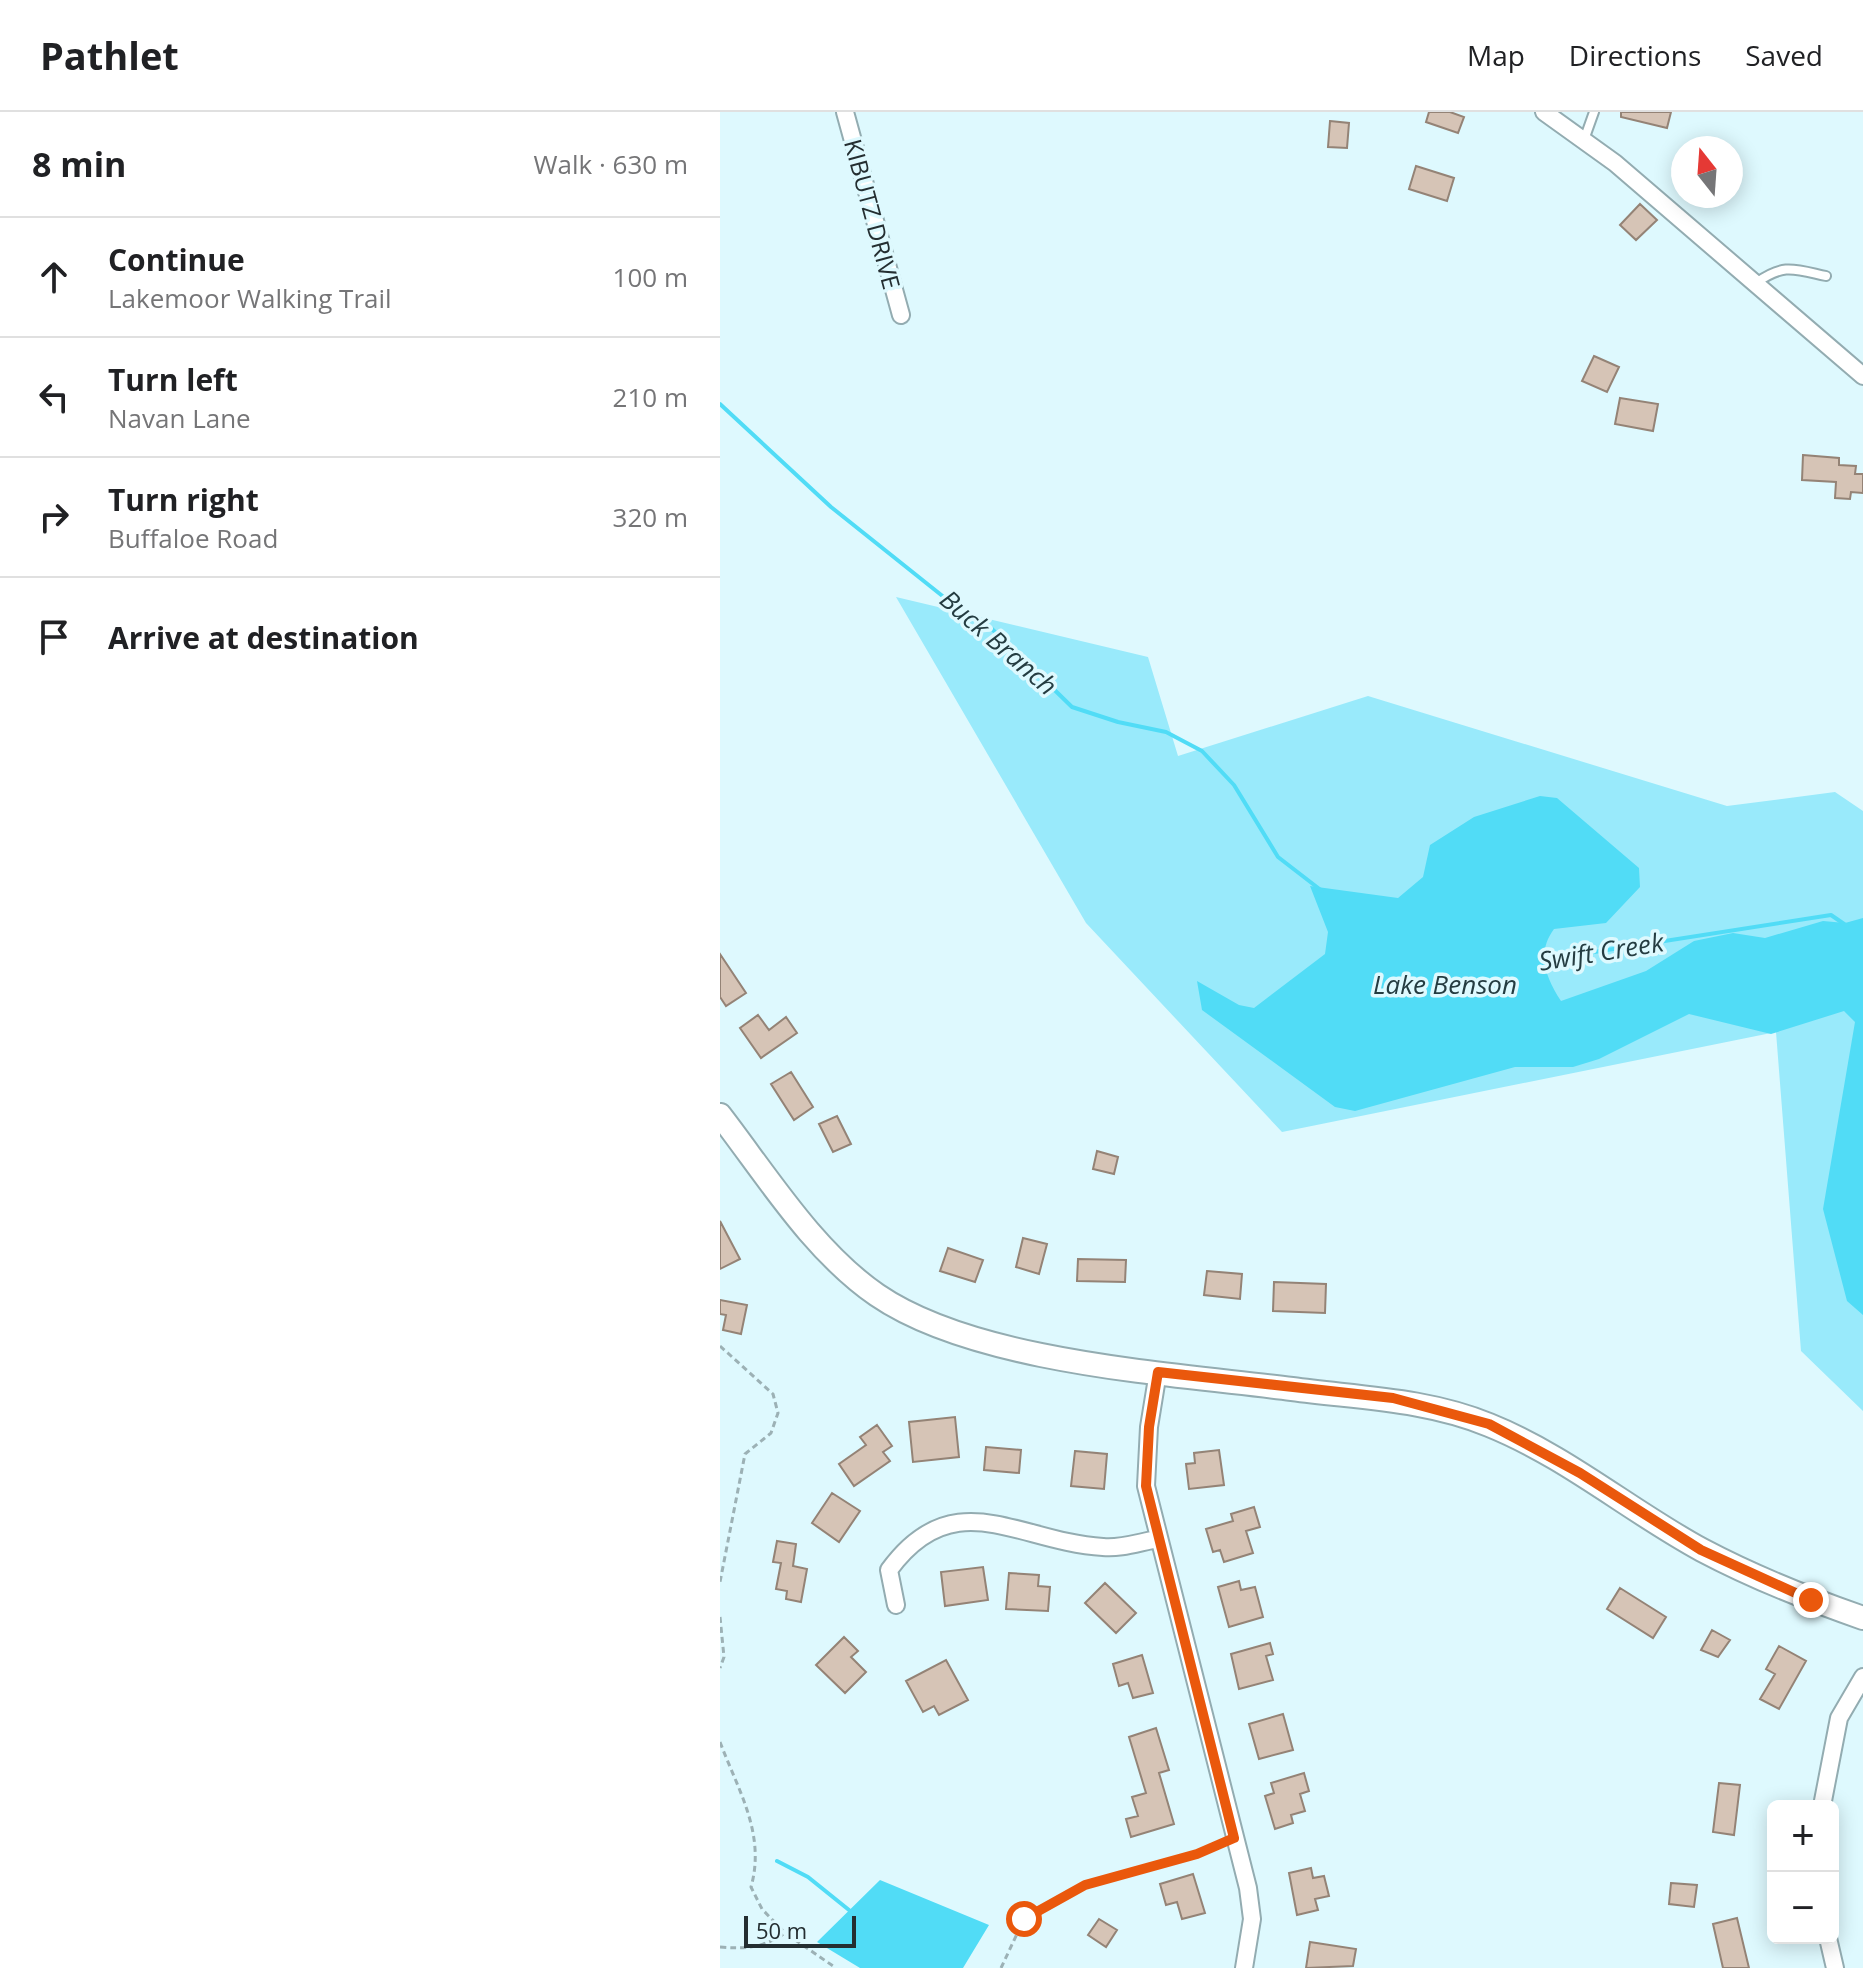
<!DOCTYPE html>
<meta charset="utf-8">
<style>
:root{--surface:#fff;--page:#f6f6f6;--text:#202124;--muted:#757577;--line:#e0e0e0}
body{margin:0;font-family:"Open Sans",sans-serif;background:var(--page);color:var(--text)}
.controls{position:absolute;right:24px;bottom:24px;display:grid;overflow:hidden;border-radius:12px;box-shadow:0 4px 20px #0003}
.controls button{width:72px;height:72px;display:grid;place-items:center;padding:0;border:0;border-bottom:2px solid var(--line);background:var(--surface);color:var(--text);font:40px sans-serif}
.compass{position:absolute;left:951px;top:24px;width:72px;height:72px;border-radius:50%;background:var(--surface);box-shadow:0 4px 20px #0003;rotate:343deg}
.scale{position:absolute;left:24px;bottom:20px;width:112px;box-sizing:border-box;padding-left:8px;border:4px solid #242e31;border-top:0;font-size:22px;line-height:28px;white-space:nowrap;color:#242e31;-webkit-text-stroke:6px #def9fe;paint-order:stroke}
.stop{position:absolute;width:24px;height:24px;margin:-18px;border:6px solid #ea580c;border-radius:50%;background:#fff}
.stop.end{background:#ea580c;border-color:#fff;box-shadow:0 2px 8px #0008}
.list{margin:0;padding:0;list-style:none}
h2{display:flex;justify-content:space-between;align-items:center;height:104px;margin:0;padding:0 32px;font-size:34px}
h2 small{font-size:26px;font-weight:400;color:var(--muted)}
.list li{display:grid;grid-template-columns:52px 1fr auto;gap:24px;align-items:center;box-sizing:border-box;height:120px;padding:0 32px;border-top:2px solid var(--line)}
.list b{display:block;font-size:30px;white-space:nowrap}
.list p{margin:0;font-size:26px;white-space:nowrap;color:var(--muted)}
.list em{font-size:26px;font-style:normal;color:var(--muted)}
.icon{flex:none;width:44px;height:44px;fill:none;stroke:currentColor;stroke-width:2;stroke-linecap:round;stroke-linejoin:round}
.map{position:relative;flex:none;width:1143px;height:1856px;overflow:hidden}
header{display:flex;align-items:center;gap:48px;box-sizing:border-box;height:112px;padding:0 40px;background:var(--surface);border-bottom:2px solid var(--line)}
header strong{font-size:38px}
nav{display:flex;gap:44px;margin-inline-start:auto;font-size:28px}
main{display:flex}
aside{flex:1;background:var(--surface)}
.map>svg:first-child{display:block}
.green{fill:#99eafb}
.water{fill:#51dcf6}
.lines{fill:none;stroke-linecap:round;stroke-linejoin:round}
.stream{stroke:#51dcf6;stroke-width:4}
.building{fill:#d6c4b6;stroke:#948376;stroke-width:2}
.lane-casing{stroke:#93acb1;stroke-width:12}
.street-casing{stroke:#93acb1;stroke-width:20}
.secondary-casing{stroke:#93acb1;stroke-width:26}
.path{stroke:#9cb1b5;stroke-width:3;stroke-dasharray:6 4;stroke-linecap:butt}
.lane{stroke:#fff;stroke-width:8}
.street{stroke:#fff;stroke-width:16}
.secondary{stroke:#fff;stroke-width:22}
.route{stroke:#ea580c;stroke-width:10}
.labels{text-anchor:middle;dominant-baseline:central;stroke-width:7;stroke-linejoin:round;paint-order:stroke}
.street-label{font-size:24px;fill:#242e31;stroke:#def9fe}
.water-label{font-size:26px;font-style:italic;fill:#243c41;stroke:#def9fe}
</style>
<header>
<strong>Pathlet</strong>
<nav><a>Map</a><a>Directions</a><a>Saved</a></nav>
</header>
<main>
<aside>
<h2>8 min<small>Walk · 630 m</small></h2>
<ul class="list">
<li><svg class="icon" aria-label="ahead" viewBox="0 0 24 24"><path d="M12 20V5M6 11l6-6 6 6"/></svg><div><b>Continue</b><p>Lakemoor Walking Trail</p></div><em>100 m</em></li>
<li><svg class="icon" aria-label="left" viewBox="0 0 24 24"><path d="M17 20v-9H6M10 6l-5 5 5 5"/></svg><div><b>Turn left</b><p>Navan Lane</p></div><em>210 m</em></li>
<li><svg class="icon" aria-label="right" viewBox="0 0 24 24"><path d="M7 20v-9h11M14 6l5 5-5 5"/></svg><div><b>Turn right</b><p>Buffaloe Road</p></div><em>320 m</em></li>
<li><svg class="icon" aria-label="arrive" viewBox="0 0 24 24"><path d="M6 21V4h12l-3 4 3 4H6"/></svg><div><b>Arrive at destination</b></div></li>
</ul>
</aside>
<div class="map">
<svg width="1143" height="1856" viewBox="0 0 1143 1856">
<rect width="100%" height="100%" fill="#def9fe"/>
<!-- green -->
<path class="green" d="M176 485 428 545 458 644 648 584 1007 694 1115 680 1143 699V1299L1081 1239 1056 920 562 1020 366 811Z"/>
<!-- water -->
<path class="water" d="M820 684 837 686 919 756 920 775 886 811 834 817C816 841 826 866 841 889L926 859 974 829 1013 821 1045 826 1103 809 1125 811 1143 806V1203L1127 1189 1103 1097 1135 910 1124 899 1051 922 969 902 879 947 853 955H795L635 999 615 995 482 898 477 869 519 893 534 896 605 842 608 820 590 774 678 786 703 765 710 733 754 705Z
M160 1768 269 1813 243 1856H140L97 1830Z"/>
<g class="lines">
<!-- stream -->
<path class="stream" d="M0 292 111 395 225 486 272 517 352 595 398 610 446 620 482 639 514 673 558 745 602 779
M823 848 1111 803 1127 814
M57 1749 88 1765 129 1798"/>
</g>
<!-- building -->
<path class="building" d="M709 0H730L744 5 738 21 706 10Z
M901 0H951L947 16 901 5Z
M610 9 629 11 627 36 608 35Z
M696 54 734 66 727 89 689 77Z
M920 92 937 108 916 128 900 113Z
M874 244 899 255 887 280 862 269Z
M900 286 938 292 933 319 895 312Z
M1083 343 1119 346V353L1136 354 1135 362H1143V381L1131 380 1130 387 1115 386 1116 370 1082 368Z
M0 842 26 881 6 894 0 885Z
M38 903 49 918 66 905 77 921 41 946 20 916Z
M71 960 93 995 74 1008 51 972Z
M117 1004 131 1032 113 1040 99 1012Z
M377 1039 398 1045 394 1062 373 1057Z
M0 1109 20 1147 0 1157Z
M303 1126 327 1132 319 1162 296 1155Z
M228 1136 263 1148 255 1170 220 1159Z
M358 1147 406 1148 405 1170 357 1169Z
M487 1159 522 1162 520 1187 484 1183Z
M554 1170 606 1172 605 1201 553 1199Z
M0 1188 27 1193 21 1222 3 1218 6 1203 0 1202Z
M235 1305 239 1345 193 1350 189 1310Z
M157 1313 172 1334 163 1340 170 1349 134 1374 119 1352 146 1333 140 1325Z
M266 1335 301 1338 299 1361 264 1358Z
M499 1338 504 1373 469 1377 466 1352 475 1351 474 1341Z
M355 1339 387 1342 384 1377 351 1374Z
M112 1381 140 1399 119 1430 92 1411Z
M534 1395 540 1415 526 1419 533 1441 504 1450 500 1438 493 1440 486 1417 513 1409 511 1402Z
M57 1429 76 1432 73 1454 87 1457 81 1490 66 1487 67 1479 56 1477 61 1451 53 1450Z
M263 1455 268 1488 225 1494 221 1460Z
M289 1461 319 1463 318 1474 330 1475 328 1499 286 1497Z
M519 1469 521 1478 535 1475 543 1505 509 1515 498 1475Z
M385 1471 416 1501 396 1521 365 1491Z
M900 1476 946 1505 933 1526 887 1497Z
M992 1518 1010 1528 998 1545 981 1538Z
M124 1525 138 1539 131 1545 146 1560 125 1581 96 1553Z
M550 1531 553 1542 546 1544 553 1568 519 1577 511 1542Z
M1059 1534 1086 1549 1059 1597 1040 1587 1055 1562 1046 1557Z
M422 1543 433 1581 413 1586 408 1571 399 1574 393 1552Z
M226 1548 248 1588 219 1603 214 1594 203 1600 186 1569Z
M563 1602 573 1638 539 1647 529 1612Z
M436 1616 449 1658 439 1661 454 1712 411 1725 406 1707 418 1704 412 1685 426 1681 409 1625Z
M584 1661 589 1679 580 1682 585 1699 571 1703 573 1711 555 1717 545 1684 554 1681 551 1671Z
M999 1671 1020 1673 1014 1723 993 1720Z
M591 1756 593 1766 604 1764 609 1784 595 1787 598 1798 577 1803 569 1761Z
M473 1762 485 1801 462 1807 457 1790 446 1793 440 1772Z
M951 1771 977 1773 974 1795 949 1792Z
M1017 1806 1029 1856H1003L993 1812Z
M379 1807 397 1818 386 1835 368 1823Z
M590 1830 636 1837 633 1854 586 1856Z"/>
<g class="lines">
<!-- lane casing -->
<g class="lane-casing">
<path id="lane" d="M864 28 874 0
M1036 171C1064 151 1074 157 1106 164"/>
</g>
<!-- street casing -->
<g class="street-casing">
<path id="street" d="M125 0 181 203
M824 0 895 51 1143 264
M438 1260 429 1315 426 1374 528 1776 532 1807 524 1856
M176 1493 169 1458C234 1369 298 1430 383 1435 400 1437 420 1430 438 1427
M1102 1694 1119 1606 1143 1565
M1108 1826 1115 1856"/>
</g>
<!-- secondary casing -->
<g class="secondary-casing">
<path id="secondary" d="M0 1003C47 1064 93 1139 157 1183 256 1251 454 1262 572 1277 638 1286 706 1287 769 1313 846 1344 910 1399 982 1438 1033 1465 1088 1487 1143 1506"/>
</g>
<!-- path -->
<path class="path" d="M0 1234 53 1282 58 1301 51 1321 25 1342 0 1470
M0 1505 4 1545 0 1556
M0 1630C18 1678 46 1722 31 1775L42 1797 65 1821
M0 1835C26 1837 43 1836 65 1821L116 1856
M281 1856 304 1807 314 1798 393 1763 477 1742 503 1730"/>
<!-- lane -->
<use href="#lane" class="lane"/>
<!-- street -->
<use href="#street" class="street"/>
<!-- secondary -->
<use href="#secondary" class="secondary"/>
</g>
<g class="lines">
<!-- route -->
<path class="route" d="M304 1807 365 1773 477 1742 514 1726 426 1374 429 1315 438 1260 673 1286 769 1312 860 1361 981 1438 1091 1488"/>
</g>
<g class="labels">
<!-- street labels -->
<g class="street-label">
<text transform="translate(153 102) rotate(75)">KIBUTZ DRIVE</text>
</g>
<!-- water labels -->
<g class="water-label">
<text transform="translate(279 530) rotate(41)">Buck Branch</text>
<text transform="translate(881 839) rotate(-9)">Swift Creek</text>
<text x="725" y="872">Lake Benson</text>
</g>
</g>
</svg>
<div class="controls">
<button>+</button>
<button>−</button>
</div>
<svg class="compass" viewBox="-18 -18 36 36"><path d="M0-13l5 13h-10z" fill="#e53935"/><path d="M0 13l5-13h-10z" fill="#757577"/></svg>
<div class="scale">50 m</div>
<div class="stop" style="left:304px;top:1807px"></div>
<div class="stop end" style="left:1091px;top:1488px"></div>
</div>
</main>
